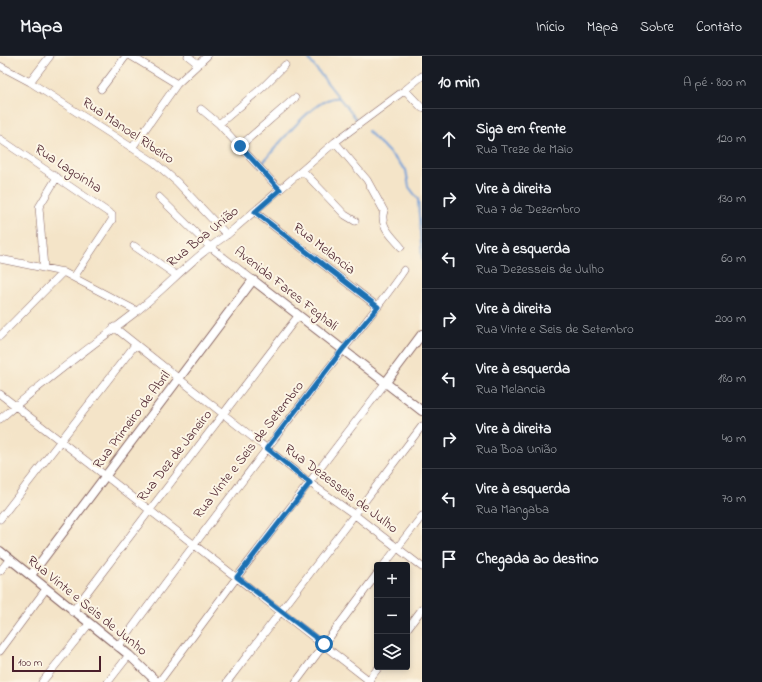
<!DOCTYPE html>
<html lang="pt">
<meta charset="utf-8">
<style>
:root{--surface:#171b24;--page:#20242c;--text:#f1f3f6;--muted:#9ea1a6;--line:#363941}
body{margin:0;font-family:"Indie Flower",sans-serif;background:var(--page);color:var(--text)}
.controls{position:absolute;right:12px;bottom:12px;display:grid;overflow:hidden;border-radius:4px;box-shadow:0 2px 6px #0003}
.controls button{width:36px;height:36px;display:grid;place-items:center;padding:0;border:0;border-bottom:1px solid var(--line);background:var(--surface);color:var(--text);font:20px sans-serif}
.scale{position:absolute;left:12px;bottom:10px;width:89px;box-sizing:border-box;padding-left:4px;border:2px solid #4a1f2b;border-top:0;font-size:11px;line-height:14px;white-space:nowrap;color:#4a1f2b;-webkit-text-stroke:3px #fcf5e5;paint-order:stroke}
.stop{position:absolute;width:12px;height:12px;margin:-9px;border:3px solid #1f6fb2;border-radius:50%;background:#fff}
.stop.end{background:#1f6fb2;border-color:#fff;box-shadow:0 1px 4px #0008}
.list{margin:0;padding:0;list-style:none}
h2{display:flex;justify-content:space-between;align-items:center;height:52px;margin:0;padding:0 16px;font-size:17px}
h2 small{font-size:13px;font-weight:400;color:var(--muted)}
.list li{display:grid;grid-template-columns:26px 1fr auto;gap:12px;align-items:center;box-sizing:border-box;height:60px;padding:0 16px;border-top:1px solid var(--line)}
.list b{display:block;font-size:15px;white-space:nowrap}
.list p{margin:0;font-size:13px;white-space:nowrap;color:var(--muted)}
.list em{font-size:13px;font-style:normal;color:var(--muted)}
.icon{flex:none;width:22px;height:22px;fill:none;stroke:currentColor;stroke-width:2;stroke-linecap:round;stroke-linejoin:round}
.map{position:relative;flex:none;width:422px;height:626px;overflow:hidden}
header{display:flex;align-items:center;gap:24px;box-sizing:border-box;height:56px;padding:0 20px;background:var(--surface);border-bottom:1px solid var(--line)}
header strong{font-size:19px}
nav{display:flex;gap:22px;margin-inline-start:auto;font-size:14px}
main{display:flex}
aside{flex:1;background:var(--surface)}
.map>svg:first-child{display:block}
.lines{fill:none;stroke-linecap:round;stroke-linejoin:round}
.stream{stroke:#6e9ed8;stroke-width:2}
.minor-casing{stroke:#866462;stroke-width:8}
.tertiary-casing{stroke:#866462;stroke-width:10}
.minor{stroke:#fff;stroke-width:7}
.tertiary{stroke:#fff;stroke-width:8}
.route{stroke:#1f6fb2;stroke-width:5}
.labels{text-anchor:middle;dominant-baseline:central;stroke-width:4;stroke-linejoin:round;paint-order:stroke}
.street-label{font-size:14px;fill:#4a1f2b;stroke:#fcf5e5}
</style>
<header>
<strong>Mapa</strong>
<nav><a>Início</a><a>Mapa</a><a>Sobre</a><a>Contato</a></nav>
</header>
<main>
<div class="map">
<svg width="422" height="626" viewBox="0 0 422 626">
<rect width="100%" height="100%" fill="#fcf5e5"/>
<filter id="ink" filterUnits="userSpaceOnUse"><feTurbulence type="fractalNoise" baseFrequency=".025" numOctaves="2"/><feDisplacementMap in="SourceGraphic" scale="8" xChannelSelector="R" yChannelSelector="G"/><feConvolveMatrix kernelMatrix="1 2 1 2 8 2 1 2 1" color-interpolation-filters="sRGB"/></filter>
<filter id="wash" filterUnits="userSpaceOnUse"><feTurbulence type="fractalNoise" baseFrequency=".012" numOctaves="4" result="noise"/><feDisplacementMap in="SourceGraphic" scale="16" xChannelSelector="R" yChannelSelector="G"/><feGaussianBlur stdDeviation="0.9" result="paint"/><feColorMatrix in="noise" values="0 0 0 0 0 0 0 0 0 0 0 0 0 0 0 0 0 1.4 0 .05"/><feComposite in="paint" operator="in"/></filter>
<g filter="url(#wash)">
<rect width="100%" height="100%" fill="#f4e4c8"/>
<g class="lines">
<!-- stream -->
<path class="stream" d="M308 0 310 5 356 63
M368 75 406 114 409 131 418 143 422 204
M260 110C275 93 316 38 339 42"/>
</g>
</g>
<g filter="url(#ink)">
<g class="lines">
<!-- minor casing -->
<g class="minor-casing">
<path id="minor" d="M131 0 177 28
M188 0 198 8
M0 10 30 26 154 106 177 126 227 179
M30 26 50 0
M101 33 126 0
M405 34 422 52
M201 53 219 68 280 134
M219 68 263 31 285 9
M0 83 112 159V164L74 221
M335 86 367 124 384 155C379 170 392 180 401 191
M240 90 295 42
M132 92 177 28 207 0
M303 115 345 159 355 165
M159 141 209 190 253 224
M255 156 378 251
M134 190 176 219
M0 203 63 216 137 255
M44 212 39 151 57 121
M114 271 310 427 355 459 422 511
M0 280 63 216
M0 338 371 626
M0 363C44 325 90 291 136 256 167 231 193 201 227 179L335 86 405 34 422 20
M0 463 135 289
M384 509 422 460
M0 515 9 504
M72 556 298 260
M407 573 422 553
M118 591C183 502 250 415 317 327 346 289 377 254 404 214
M0 595 46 533
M42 626 89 568
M108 626 129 599
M159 626 237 521 386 326
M227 626 422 370
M296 626 377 518
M367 626 379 611"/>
</g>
<!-- tertiary casing -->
<g class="tertiary-casing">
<path id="tertiary" d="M386 326 422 278
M0 495 129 599 157 626
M31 519 253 224 422 355"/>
</g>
<!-- minor -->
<use href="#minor" class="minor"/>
<!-- tertiary -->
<use href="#tertiary" class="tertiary"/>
</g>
</g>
<g class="lines" filter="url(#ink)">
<!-- route -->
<path class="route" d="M240 90 280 134 255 156 378 251 343 293 267 392 310 427 237 521 324 588"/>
</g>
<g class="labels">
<!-- street labels -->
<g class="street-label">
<text transform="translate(128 75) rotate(34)">Rua Manoel Ribeiro</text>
<text transform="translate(68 113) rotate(33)">Rua Lagoinha</text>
<text transform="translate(203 181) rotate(-39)">Rua Boa União</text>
<text transform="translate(324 193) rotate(38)">Rua Melancia</text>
<text transform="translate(286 233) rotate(38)">Avenida Fares Feghali</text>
<text transform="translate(132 364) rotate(-53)">Rua Primeiro de Abril</text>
<text transform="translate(249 394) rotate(-52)">Rua Vinte e Seis de Setembro</text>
<text transform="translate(175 400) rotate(-52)">Rua Dez de Janeiro</text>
<text transform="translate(341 433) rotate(37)">Rua Dezesseis de Julho</text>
<text transform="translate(87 550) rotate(39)">Rua Vinte e Seis de Junho</text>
</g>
</g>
</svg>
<div class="controls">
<button>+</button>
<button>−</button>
<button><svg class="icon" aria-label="layers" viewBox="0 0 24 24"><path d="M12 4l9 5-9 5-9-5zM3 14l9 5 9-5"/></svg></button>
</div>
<div class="scale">100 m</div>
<div class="stop" style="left:324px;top:588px"></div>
<div class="stop end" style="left:240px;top:90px"></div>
</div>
<aside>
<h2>10 min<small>A pé · 800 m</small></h2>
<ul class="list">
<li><svg class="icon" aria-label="ahead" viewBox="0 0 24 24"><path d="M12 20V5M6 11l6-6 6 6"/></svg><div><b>Siga em frente</b><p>Rua Treze de Maio</p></div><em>120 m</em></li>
<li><svg class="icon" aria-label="right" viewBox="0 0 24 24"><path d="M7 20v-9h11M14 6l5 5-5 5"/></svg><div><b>Vire à direita</b><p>Rua 7 de Dezembro</p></div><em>130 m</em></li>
<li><svg class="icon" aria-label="left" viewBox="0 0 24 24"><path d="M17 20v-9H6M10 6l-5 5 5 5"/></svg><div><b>Vire à esquerda</b><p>Rua Dezesseis de Julho</p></div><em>60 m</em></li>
<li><svg class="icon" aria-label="right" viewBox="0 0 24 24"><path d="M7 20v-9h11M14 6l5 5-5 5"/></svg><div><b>Vire à direita</b><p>Rua Vinte e Seis de Setembro</p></div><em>200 m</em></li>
<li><svg class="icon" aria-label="left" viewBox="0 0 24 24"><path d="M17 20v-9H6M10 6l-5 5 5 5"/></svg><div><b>Vire à esquerda</b><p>Rua Melancia</p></div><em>180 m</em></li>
<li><svg class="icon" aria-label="right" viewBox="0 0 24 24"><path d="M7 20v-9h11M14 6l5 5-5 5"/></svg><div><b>Vire à direita</b><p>Rua Boa União</p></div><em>40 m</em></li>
<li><svg class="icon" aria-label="left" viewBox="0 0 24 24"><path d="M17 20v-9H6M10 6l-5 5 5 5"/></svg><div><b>Vire à esquerda</b><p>Rua Mangaba</p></div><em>70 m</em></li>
<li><svg class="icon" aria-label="arrive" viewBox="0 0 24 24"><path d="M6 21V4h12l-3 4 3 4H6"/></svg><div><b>Chegada ao destino</b></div></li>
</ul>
</aside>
</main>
